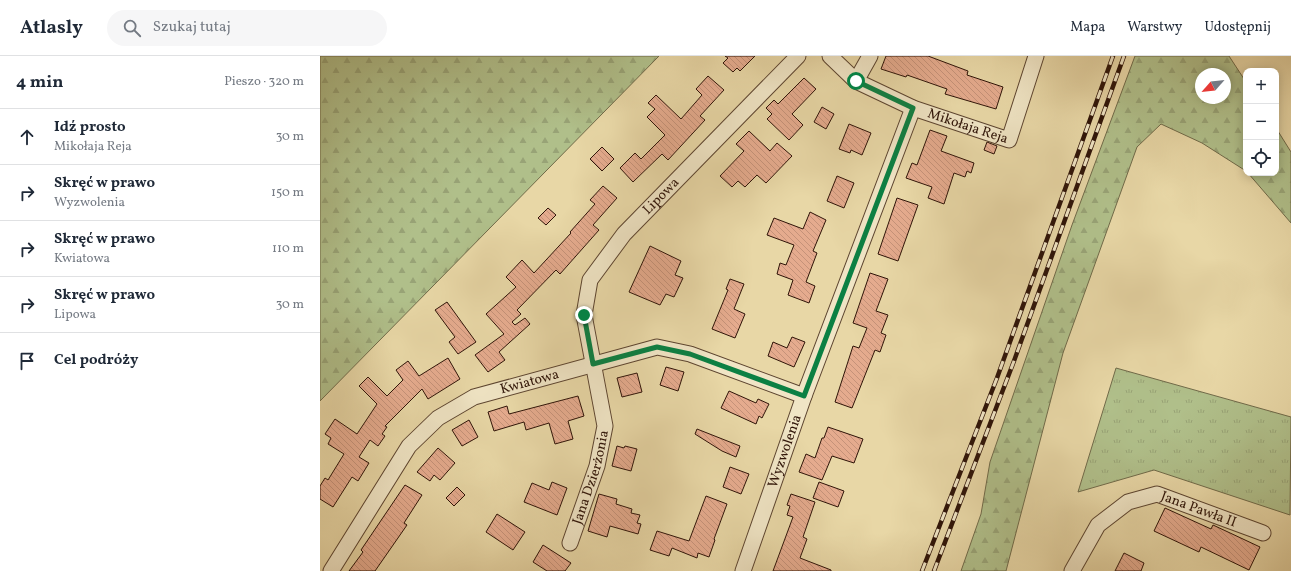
<!DOCTYPE html>
<html lang="pl">
<meta charset="utf-8">
<style>
:root{--surface:#fff;--page:#f6f6f7;--text:#1f2937;--muted:#747a83;--line:#e0e1e3}
body{margin:0;font-family:Vollkorn,serif;background:var(--page);color:var(--text)}
.controls{position:absolute;right:12px;top:12px;display:grid;overflow:hidden;border-radius:8px;box-shadow:0 2px 10px #0003}
.controls button{width:36px;height:36px;display:grid;place-items:center;padding:0;border:0;border-bottom:1px solid var(--line);background:var(--surface);color:var(--text);font:20px sans-serif}
.compass{position:absolute;left:875px;top:12px;width:36px;height:36px;border-radius:50%;background:var(--surface);box-shadow:0 2px 10px #0003;rotate:243deg}
.stop{position:absolute;width:12px;height:12px;margin:-9px;border:3px solid #0b8043;border-radius:50%;background:#fff}
.stop.end{background:#0b8043;border-color:#fff;box-shadow:0 1px 4px #0008}
.list{margin:0;padding:0;list-style:none}
h2{display:flex;justify-content:space-between;align-items:center;height:52px;margin:0;padding:0 16px;font-size:17px}
h2 small{font-size:13px;font-weight:400;color:var(--muted)}
.list li{display:grid;grid-template-columns:26px 1fr auto;gap:12px;align-items:center;box-sizing:border-box;height:56px;padding:0 16px;border-top:1px solid var(--line)}
.list b{display:block;font-size:15px;white-space:nowrap}
.list p{margin:0;font-size:13px;white-space:nowrap;color:var(--muted)}
.list em{font-size:13px;font-style:normal;color:var(--muted)}
.icon{flex:none;width:22px;height:22px;fill:none;stroke:currentColor;stroke-width:2;stroke-linecap:round;stroke-linejoin:round}
.map{position:relative;flex:none;width:971px;height:515px;overflow:hidden}
header{display:flex;align-items:center;gap:24px;box-sizing:border-box;height:56px;padding:0 20px;background:var(--surface);border-bottom:1px solid var(--line)}
header strong{font-size:19px}
nav{display:flex;gap:22px;margin-inline-start:auto;font-size:14px}
.search{width:280px;height:36px;background:var(--page);display:flex;align-items:center;gap:10px;box-sizing:border-box;padding:0 14px;border-radius:22px;color:var(--muted);font-size:15px}
main{display:flex}
aside{flex:1;background:var(--surface)}
.map>svg:first-child{display:block}
.grass{fill:url(#grass-tufts);stroke:#706a49}
.forest{fill:url(#forest-firs);stroke:#706a49;fill-rule:evenodd}
.building{fill:url(#building-back-hatch);stroke:#2f1408}
.lines{fill:none;stroke-linecap:round;stroke-linejoin:round}
.minor-casing{stroke:#5d4530;stroke-width:17}
.minor{stroke:#f0e5c5;stroke-width:15}
.rail-casing{stroke:#2f1408;stroke-width:4.5}
.rail{stroke:#f0e5c5;stroke-width:3;stroke-dasharray:9;stroke-linecap:butt}
.route{stroke:#0b8043;stroke-width:5}
.labels{text-anchor:middle;dominant-baseline:central;stroke-width:3;stroke-linejoin:round;paint-order:stroke}
.street-label{font-size:14px;fill:#2f1408;stroke:#f0e5c5}
</style>
<header>
<strong>Atlasly</strong>
<div class="search"><svg class="icon" aria-label="search" viewBox="0 0 24 24"><circle cx="10" cy="10" r="6"/><path d="M15 15l6 6"/></svg>Szukaj tutaj</div>
<nav><a>Mapa</a><a>Warstwy</a><a>Udostępnij</a></nav>
</header>
<main>
<aside>
<h2>4 min<small>Pieszo · 320 m</small></h2>
<ul class="list">
<li><svg class="icon" aria-label="ahead" viewBox="0 0 24 24"><path d="M12 20V5M6 11l6-6 6 6"/></svg><div><b>Idź prosto</b><p>Mikołaja Reja</p></div><em>30 m</em></li>
<li><svg class="icon" aria-label="right" viewBox="0 0 24 24"><path d="M7 20v-9h11M14 6l5 5-5 5"/></svg><div><b>Skręć w prawo</b><p>Wyzwolenia</p></div><em>150 m</em></li>
<li><svg class="icon" aria-label="right" viewBox="0 0 24 24"><path d="M7 20v-9h11M14 6l5 5-5 5"/></svg><div><b>Skręć w prawo</b><p>Kwiatowa</p></div><em>110 m</em></li>
<li><svg class="icon" aria-label="right" viewBox="0 0 24 24"><path d="M7 20v-9h11M14 6l5 5-5 5"/></svg><div><b>Skręć w prawo</b><p>Lipowa</p></div><em>30 m</em></li>
<li><svg class="icon" aria-label="arrive" viewBox="0 0 24 24"><path d="M6 21V4h12l-3 4 3 4H6"/></svg><div><b>Cel podróży</b></div></li>
</ul>
</aside>
<div class="map">
<svg width="971" height="515" viewBox="0 0 971 515">
<defs>
<pattern id="grass-tufts" width="24" height="20" patternUnits="userSpaceOnUse"><rect width="24" height="20" fill="#b0bf8a"/><path d="M3 7l-1-3M5 7V3M7 7l1-3M15 17l-1-3M17 17v-4M19 17l1-3" fill="none" stroke="#98a376"/></pattern>
<pattern id="forest-firs" width="22" height="20" patternUnits="userSpaceOnUse"><rect width="22" height="20" fill="#b0bf8a"/><path d="M5 1l3.5 6h-7zM16 11l3.5 6h-7z" fill="#98a376"/></pattern>
<pattern id="building-back-hatch" width="6" height="6" patternUnits="userSpaceOnUse"><rect width="6" height="6" fill="#e5ab8e"/><path d="M-1 5l2 2M0 0l6 6M5-1l2 2" fill="none" stroke="#c59279"/></pattern>
</defs>
<rect width="100%" height="100%" fill="#e8d7a6"/>
<filter id="stains"><feTurbulence type="fractalNoise" baseFrequency=".005" numOctaves="4"/><feColorMatrix values="0 0 0 0 .2 0 0 0 0 .09 0 0 0 0 .02 0 0 0 .5 -.17"/></filter>
<radialGradient id="worn" r=".72"><stop offset=".6" stop-color="#630" stop-opacity="0"/><stop offset="1" stop-color="#630" stop-opacity=".3"/></radialGradient>
<!-- grass -->
<path class="grass" d="M796 312 971 361 970 459 834 414 758 436Z"/>
<!-- forest -->
<path class="forest" d="M0 0H339L0 345Z
M815 0H909L926 26V115L882 87 841 68 817 91 743 297 686 515H641L661 458 670 406 752 169ZM881 18H905V42H881Z
M956 72 971 96V167L928 117H956Z"/>
<!-- building -->
<path class="building" d="M405 0H435L420 15 417 12 413 16 403 7 408 2Z
M566 0H608L648 15 647 19 683 31 676 53 625 38 627 33 587 19 586 21 561 13Z
M388 20 404 34 380 60 385 64 348 104 342 98 313 126 300 112 315 97 321 103 345 79 327 61 335 53 328 47 336 39 361 63 382 39 376 33Z
M484 22 496 33 472 58 483 69 469 84 447 63 452 58 446 52 454 44 458 48Z
M502 51 514 58 506 73 494 66Z
M529 68 551 77 542 99 531 94 530 97 519 93Z
M610 74 627 80 621 95 654 107 651 117 647 115 645 121 634 117 624 148 608 142 612 131 586 122 592 107 597 109Z
M429 75 450 95 457 87 472 100 446 127 437 119 425 131 418 125 412 131 400 120 424 95 416 88Z
M667 86 677 90 674 98 664 94Z
M282 91 294 103 282 115 270 103Z
M517 120 534 127 524 152 507 145Z
M283 130 297 142 273 169 279 174 240 218 236 214 197 254 201 258 192 266 195 269 205 262 210 268 179 296 185 304 168 316 155 299 184 278 166 258 196 231 186 221 202 204 214 217 251 177 250 176 275 148 270 144Z
M577 142 598 149 578 205 558 198Z
M228 152 236 159 226 169 218 162Z
M490 156 506 164 493 195 497 197 486 226 495 230 489 247 468 239 473 224 457 218 460 207 466 209 474 189 447 179 454 162 483 173Z
M330 190 361 205 355 219 363 222 354 241 346 238 340 249 309 236Z
M550 217 568 223 556 255 568 259 561 277 566 279 560 296 555 294 532 352 515 346 533 290 539 292 547 272 533 267Z
M410 223 424 228 414 253 425 258 415 282 392 273 408 234 406 233Z
M127 246 156 286 138 298 129 286 135 281 115 254Z
M472 281 485 286 474 311 448 300 453 286 467 292Z
M128 302 140 323 108 343 102 333 65 370 67 371 62 378 65 380 58 390 50 384 39 401 49 407 38 425 32 421 13 451 0 443V430L5 422 8 424 24 398 8 388 11 382 5 378 15 363 37 378 57 348 39 330 48 321 67 340 83 324 76 314 88 305 99 320Z
M346 311 364 316 358 335 340 329Z
M317 317 322 336 302 341 297 322Z
M409 335 436 347 438 343 449 348 442 362 439 360 436 368 401 352Z
M258 340 264 360 248 365 253 383 235 388 229 367 206 374 204 366 174 375 168 356 187 350 189 358Z
M149 364 158 381 142 390 132 374Z
M508 371 543 383 534 407 512 400 502 424 479 416 486 398 495 402 502 382H504Z
M377 373 420 390 416 401 402 395 375 378Z
M297 390 304 392 305 390 317 393 311 415 292 410Z
M118 392 135 407 120 424 114 419 110 425 97 416Z
M410 411 429 418 421 438 403 431Z
M232 426 247 432 237 459 204 446 212 427 229 434Z
M499 426 524 435 518 451 493 442Z
M85 429 102 439 84 467 87 469 55 515H29L43 496 41 494Z
M137 431 145 439 134 450 126 442Z
M279 438 297 443 296 448 312 453 311 457 320 459 317 467 321 468 318 478 290 470 287 481 268 475Z
M471 438 495 446 483 481 487 483 480 502 511 514V515H453L473 461 467 459 470 450 467 449Z
M386 440 407 448 394 483 395 484 389 501 378 497 377 502 352 492 349 500 330 494 337 475 369 485Z
M845 452 891 473 893 469 940 491 929 514 881 491 879 496 834 475Z
M177 458 205 476 193 494 166 476Z
M223 489 251 507 245 515H227L213 506Z
M804 497 824 507 821 515H795Z"/>
<g class="lines">
<!-- minor casing -->
<g class="minor-casing">
<g id="minor">
<path id="s1" d="M510 0 536 25 593 52 689 84 716 0"/>
<path d="M536 25 550 0"/>
<path id="s2" d="M250 487 277 410 285 370 264 259 270 224 304 178 478 0"/>
<path id="s3" d="M11 515 89 390 118 362 154 341 337 291 370 298 484 340"/>
<path id="s4" d="M423 515 484 340 593 52"/>
<path id="s5" d="M752 515 778 469 808 446 837 438 943 477"/>
</g>
</g>
<!-- minor -->
<use href="#minor" class="minor"/>
<!-- rail casing -->
<g class="rail-casing">
<path id="rail" d="M602 515 677 322 793 0
M614 515 694 305 804 0"/>
</g>
<!-- rail -->
<use href="#rail" class="rail"/>
</g>
<g class="lines">
<!-- route -->
<path class="route" d="M264 259 273 308 337 291 370 298 484 340 593 52 536 25"/>
</g>
<g class="labels">
<!-- street labels -->
<g class="street-label">
<text stroke="none"><textPath href="#s1" startOffset="157">Mikołaja Reja</textPath></text>
<text stroke="none"><textPath href="#s2" startOffset="381">Lipowa</textPath></text>
<text stroke="none"><textPath href="#s3" startOffset="287">Kwiatowa</textPath></text>
<text stroke="none"><textPath href="#s4" startOffset="127">Wyzwolenia</textPath></text>
<text stroke="none"><textPath href="#s2" startOffset="69">Jana Dzierżonia</textPath></text>
<text stroke="none"><textPath href="#s5" startOffset="165">Jana Pawła II</textPath></text>
</g>
</g>
<rect width="100%" height="100%" filter="url(#stains)"/>
<rect width="100%" height="100%" fill="url(#worn)"/>
</svg>
<div class="controls">
<button>+</button>
<button>−</button>
<button><svg class="icon" aria-label="locate" viewBox="0 0 24 24"><circle cx="12" cy="12" r="6"/><path d="M12 2v4M12 18v4M2 12h4M18 12h4"/></svg></button>
</div>
<svg class="compass" viewBox="-18 -18 36 36"><path d="M0-13l5 13h-10z" fill="#e53935"/><path d="M0 13l5-13h-10z" fill="#747a83"/></svg>
<div class="stop" style="left:536px;top:25px"></div>
<div class="stop end" style="left:264px;top:259px"></div>
</div>
</main>
